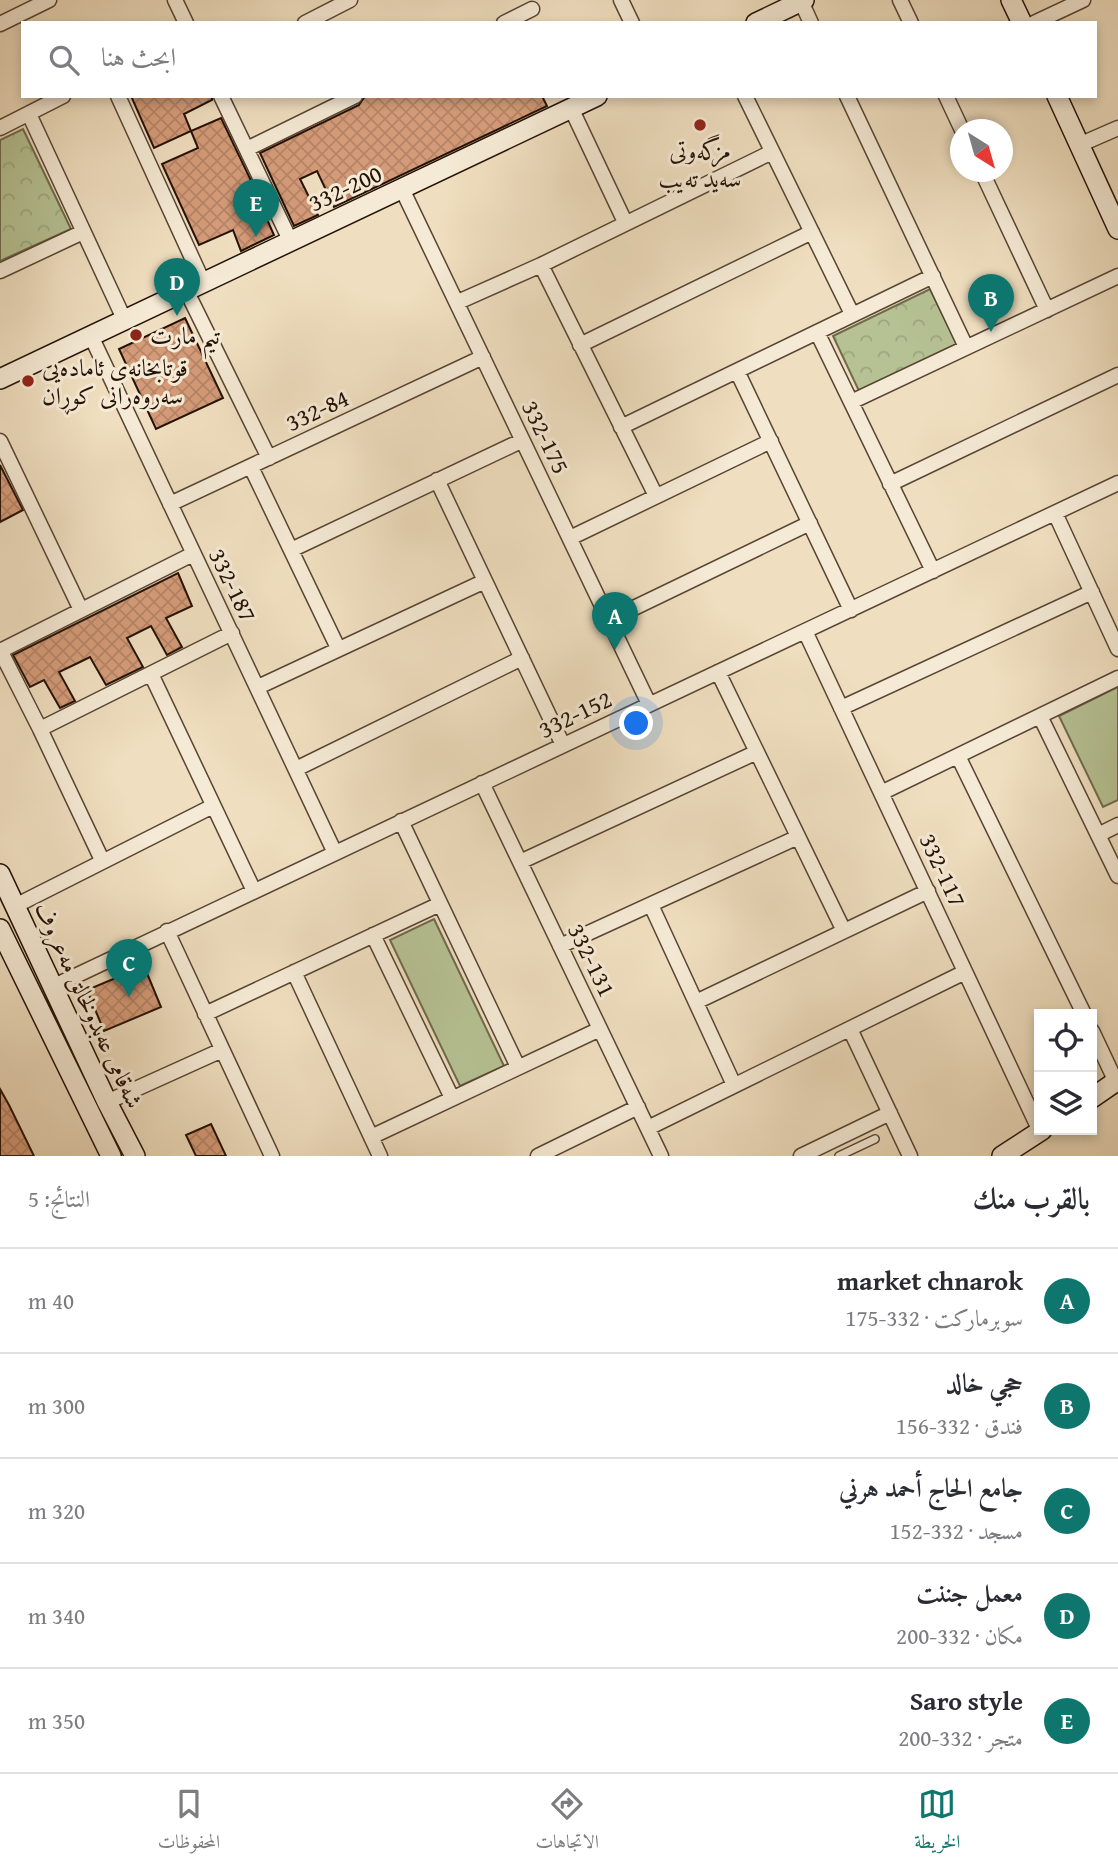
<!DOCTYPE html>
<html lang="ar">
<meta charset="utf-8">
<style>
:root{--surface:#fff;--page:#f7f7f7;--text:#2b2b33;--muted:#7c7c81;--line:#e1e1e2;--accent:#0f766e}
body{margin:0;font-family:"Gentium Book Plus",Amiri,serif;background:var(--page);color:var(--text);direction:rtl}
.controls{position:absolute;right:21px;bottom:21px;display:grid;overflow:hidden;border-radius:0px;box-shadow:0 4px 10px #0003}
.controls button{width:63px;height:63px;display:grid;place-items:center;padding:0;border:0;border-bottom:2px solid var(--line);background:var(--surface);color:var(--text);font:35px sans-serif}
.compass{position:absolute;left:950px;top:119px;width:63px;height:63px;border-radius:50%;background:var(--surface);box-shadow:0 4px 10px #0003;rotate:143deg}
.you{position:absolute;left:637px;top:724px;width:24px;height:24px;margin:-18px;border:5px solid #fff;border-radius:50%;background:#1a73e8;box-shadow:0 0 0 10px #1a73e833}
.badge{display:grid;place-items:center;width:46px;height:46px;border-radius:50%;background:var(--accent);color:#fff;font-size:23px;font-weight:700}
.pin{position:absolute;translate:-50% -58px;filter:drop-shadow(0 2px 4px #0008)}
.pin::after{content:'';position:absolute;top:37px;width:24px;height:21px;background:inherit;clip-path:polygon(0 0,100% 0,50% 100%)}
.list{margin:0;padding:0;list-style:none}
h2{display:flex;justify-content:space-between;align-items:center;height:91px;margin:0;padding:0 28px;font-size:30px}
h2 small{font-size:23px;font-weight:400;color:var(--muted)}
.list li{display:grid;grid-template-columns:46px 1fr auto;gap:21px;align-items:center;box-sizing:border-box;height:105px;padding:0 28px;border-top:2px solid var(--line)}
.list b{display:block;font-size:26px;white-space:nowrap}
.list p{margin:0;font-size:23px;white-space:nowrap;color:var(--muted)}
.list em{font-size:23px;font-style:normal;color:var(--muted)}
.icon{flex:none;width:38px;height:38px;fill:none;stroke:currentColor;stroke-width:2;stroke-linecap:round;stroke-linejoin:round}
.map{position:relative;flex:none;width:1118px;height:1156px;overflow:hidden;direction:ltr}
.search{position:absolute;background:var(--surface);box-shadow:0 4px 10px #0003;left:21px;right:21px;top:21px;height:77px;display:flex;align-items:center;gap:18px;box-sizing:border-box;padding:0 24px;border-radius:0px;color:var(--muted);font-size:26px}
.sheet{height:616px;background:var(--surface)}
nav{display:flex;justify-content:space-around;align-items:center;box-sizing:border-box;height:98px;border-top:2px solid var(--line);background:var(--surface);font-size:19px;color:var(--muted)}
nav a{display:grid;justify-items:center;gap:4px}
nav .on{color:var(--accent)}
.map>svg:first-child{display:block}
.park{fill:url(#park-crowns);stroke:#6e6a4d;stroke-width:2}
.garden{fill:#b6c294;stroke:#6e6a4d;stroke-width:2}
.building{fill:url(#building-cross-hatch);stroke:#251206;stroke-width:2}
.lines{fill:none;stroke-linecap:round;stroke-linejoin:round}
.lane-casing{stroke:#584534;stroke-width:10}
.street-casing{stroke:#584534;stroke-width:17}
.secondary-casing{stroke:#251206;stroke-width:22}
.lane{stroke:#f5ead5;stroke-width:7}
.street{stroke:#f5ead5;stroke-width:14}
.secondary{stroke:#f5ead5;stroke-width:19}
.poi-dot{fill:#8f2418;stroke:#f5ead5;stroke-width:2.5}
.labels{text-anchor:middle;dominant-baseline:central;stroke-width:6;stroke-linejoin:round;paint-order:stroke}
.poi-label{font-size:24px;fill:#251206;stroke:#f5ead5;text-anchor:start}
.street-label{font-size:24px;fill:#251206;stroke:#f5ead5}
</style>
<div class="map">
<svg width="1118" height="1156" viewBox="0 0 1118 1156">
<defs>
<pattern id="park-crowns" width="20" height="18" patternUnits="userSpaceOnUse" patternTransform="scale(1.75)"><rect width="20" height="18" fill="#b6c294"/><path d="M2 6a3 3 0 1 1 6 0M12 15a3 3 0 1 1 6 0" fill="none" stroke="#9ca67e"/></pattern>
<pattern id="building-cross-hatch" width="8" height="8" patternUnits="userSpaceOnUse" patternTransform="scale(1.75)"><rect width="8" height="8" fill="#d49b78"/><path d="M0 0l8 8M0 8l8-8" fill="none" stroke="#b68466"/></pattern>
</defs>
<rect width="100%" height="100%" fill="#efdebf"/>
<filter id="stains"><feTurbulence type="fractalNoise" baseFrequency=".00286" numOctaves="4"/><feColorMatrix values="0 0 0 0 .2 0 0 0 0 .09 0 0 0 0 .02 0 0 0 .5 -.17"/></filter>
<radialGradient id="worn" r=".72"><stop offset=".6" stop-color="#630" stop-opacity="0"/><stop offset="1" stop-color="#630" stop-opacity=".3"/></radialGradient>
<!-- park -->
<path class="park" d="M23 129 71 229 0 261V140Z
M930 289 957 344 859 391 833 336Z"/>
<!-- garden -->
<path class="garden" d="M1118 687V800L1103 807 1059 716Z
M434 919 504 1066 460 1086 390 940Z"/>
<!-- building -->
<path class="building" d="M131 96H212V100L184 114 191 131 154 148Z
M365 96H542L547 106 334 207 317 171 300 179 318 215 294 226 260 153 359 105Z
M221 118 267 214 265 215 274 235 241 251 233 230 199 245 162 164 198 148 191 131Z
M185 318 223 398 156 429 119 349Z
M0 465 23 510 0 522Z
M178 573 192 606 166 618 182 647 167 655 151 626 127 638 143 667 106 685 90 657 80 662 59 672 75 701 60 708 44 680 30 687 13 655Z
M144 966 161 1007 104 1031 87 990Z
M0 1089 9 1105 34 1156H0Z
M211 1124 226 1156H196L186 1135Z"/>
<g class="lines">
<!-- lane casing -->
<g class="lane-casing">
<path id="lane" d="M839 1156 875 1139"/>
</g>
<!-- street casing -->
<g class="street-casing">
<path id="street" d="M175 0 186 23
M621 0 632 23
M900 0 911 23
M801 1 811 23
M305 23 350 0
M504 23 532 9
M1034 23 1083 0
M0 24 49 0
M118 96 203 282
M221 96 290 240
M745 96 852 314
M847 96 966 347
M946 96 962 130
M571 108 625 222
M29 114 125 321
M0 128 63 96
M1079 145 1118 128
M247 149 355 96
M982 172 1047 310
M402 189 649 704
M541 265 656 496
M0 271 83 232
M186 290 269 458
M458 302 541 265 772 152
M817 332 933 571
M91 336 335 853
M580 345 812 232
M737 371 851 610
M851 402 1118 276
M621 427 933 276
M0 441 81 610
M251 467 338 648
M437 480 563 745
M890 484 1118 375
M170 504 483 357
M1055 513 1118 649
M570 538 771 441
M291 550 521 441
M609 620 810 523
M805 631 1039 1129
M0 650 40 729 102 860
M0 651 193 554
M718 672 844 931
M151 674 254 891
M258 687 485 581
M841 708 1092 592
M1040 716 1118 876
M40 729 232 633
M958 756 1084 1014
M296 769 522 658
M482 783 661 1156
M881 793 1118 678
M401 821 518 1067
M1098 835 1118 825
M520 862 757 752
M651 905 734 1085
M15 906 213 806
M167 931 272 1156
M373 935 452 1098
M560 946 798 837
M294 972 380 1156
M52 987 1118 483
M696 1002 928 891
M205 1014 440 904
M850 1029 910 1156
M1092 1031 1116 1082
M107 1102 222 1050
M648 1128 965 972
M371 1137 600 1029
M538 1156 638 1107
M801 1156 890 1113"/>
</g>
<!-- secondary casing -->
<g class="secondary-casing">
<path id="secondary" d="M1011 0 1022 23
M756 23 804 0
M1057 96 1118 229
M0 379 597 96
M0 874 107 1102 135 1156
M0 929 111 1156
M1092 1098 1118 1080
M1002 1156 1042 1130"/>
</g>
<!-- lane -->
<use href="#lane" class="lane"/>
<!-- street -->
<use href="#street" class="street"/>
<!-- secondary -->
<use href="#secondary" class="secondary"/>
</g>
<!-- markers -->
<g class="poi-dot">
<circle cx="700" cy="125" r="7"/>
<circle cx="136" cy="335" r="7"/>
<circle cx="28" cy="381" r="7"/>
</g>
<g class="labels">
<!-- poi labels -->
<g class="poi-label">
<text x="700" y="150" text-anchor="middle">مزگەوتی<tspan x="700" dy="28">سەید تەیب</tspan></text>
<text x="150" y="335">تيم مارت</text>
<text x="42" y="367">قوتابخانەی ئامادەیی<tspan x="42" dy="28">سەروەرانی کوڕان</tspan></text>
</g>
<!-- street labels -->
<g class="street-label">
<text transform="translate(345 188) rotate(-25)">332-200</text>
<text transform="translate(317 410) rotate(-25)">332-84</text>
<text transform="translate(546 437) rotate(64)">332-175</text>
<text transform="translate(233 585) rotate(64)">332-187</text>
<text transform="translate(575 714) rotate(-26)">332-152</text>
<text transform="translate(943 870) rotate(65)">332-117</text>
<text transform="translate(592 960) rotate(64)">332-131</text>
<text transform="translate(89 1005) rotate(65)">شەقامی عەبدولخالق مەعروف</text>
</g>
</g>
<rect width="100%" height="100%" filter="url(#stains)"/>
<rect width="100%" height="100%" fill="url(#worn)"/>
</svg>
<div class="controls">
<button><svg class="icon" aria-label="locate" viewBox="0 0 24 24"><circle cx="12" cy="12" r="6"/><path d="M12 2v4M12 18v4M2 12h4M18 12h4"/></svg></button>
<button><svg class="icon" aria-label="layers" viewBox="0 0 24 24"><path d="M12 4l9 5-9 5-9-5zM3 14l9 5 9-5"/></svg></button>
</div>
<svg class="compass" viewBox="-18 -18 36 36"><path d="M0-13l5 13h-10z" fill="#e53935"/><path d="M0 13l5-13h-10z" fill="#7c7c81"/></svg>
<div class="you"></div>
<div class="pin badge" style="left:615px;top:650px">A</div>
<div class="pin badge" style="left:991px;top:332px">B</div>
<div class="pin badge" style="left:129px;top:997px">C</div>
<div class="pin badge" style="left:177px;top:316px">D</div>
<div class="pin badge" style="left:256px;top:237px">E</div>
<div class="search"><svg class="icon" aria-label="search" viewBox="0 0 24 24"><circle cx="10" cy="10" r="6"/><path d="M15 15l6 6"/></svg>ابحث هنا</div>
</div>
<section class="sheet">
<h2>بالقرب منك<small>النتائج: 5</small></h2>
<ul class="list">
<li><span class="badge">A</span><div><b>market chnarok</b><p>سوبرماركت · 332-175</p></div><em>40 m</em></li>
<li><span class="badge">B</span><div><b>حجي خالد</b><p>فندق · 332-156</p></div><em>300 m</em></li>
<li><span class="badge">C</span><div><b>جامع الحاج أحمد هرني</b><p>مسجد · 332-152</p></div><em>320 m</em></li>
<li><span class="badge">D</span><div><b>معمل جننت</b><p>مكان · 332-200</p></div><em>340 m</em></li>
<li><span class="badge">E</span><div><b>Saro style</b><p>متجر · 332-200</p></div><em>350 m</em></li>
</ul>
</section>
<nav>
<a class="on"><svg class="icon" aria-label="map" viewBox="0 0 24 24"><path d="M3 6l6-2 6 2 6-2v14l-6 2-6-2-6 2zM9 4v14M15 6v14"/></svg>الخريطة</a>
<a><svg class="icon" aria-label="directions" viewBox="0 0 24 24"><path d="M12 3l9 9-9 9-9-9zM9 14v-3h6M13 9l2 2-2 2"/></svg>الاتجاهات</a>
<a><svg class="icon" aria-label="saved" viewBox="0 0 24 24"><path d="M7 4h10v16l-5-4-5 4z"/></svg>المحفوظات</a>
</nav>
